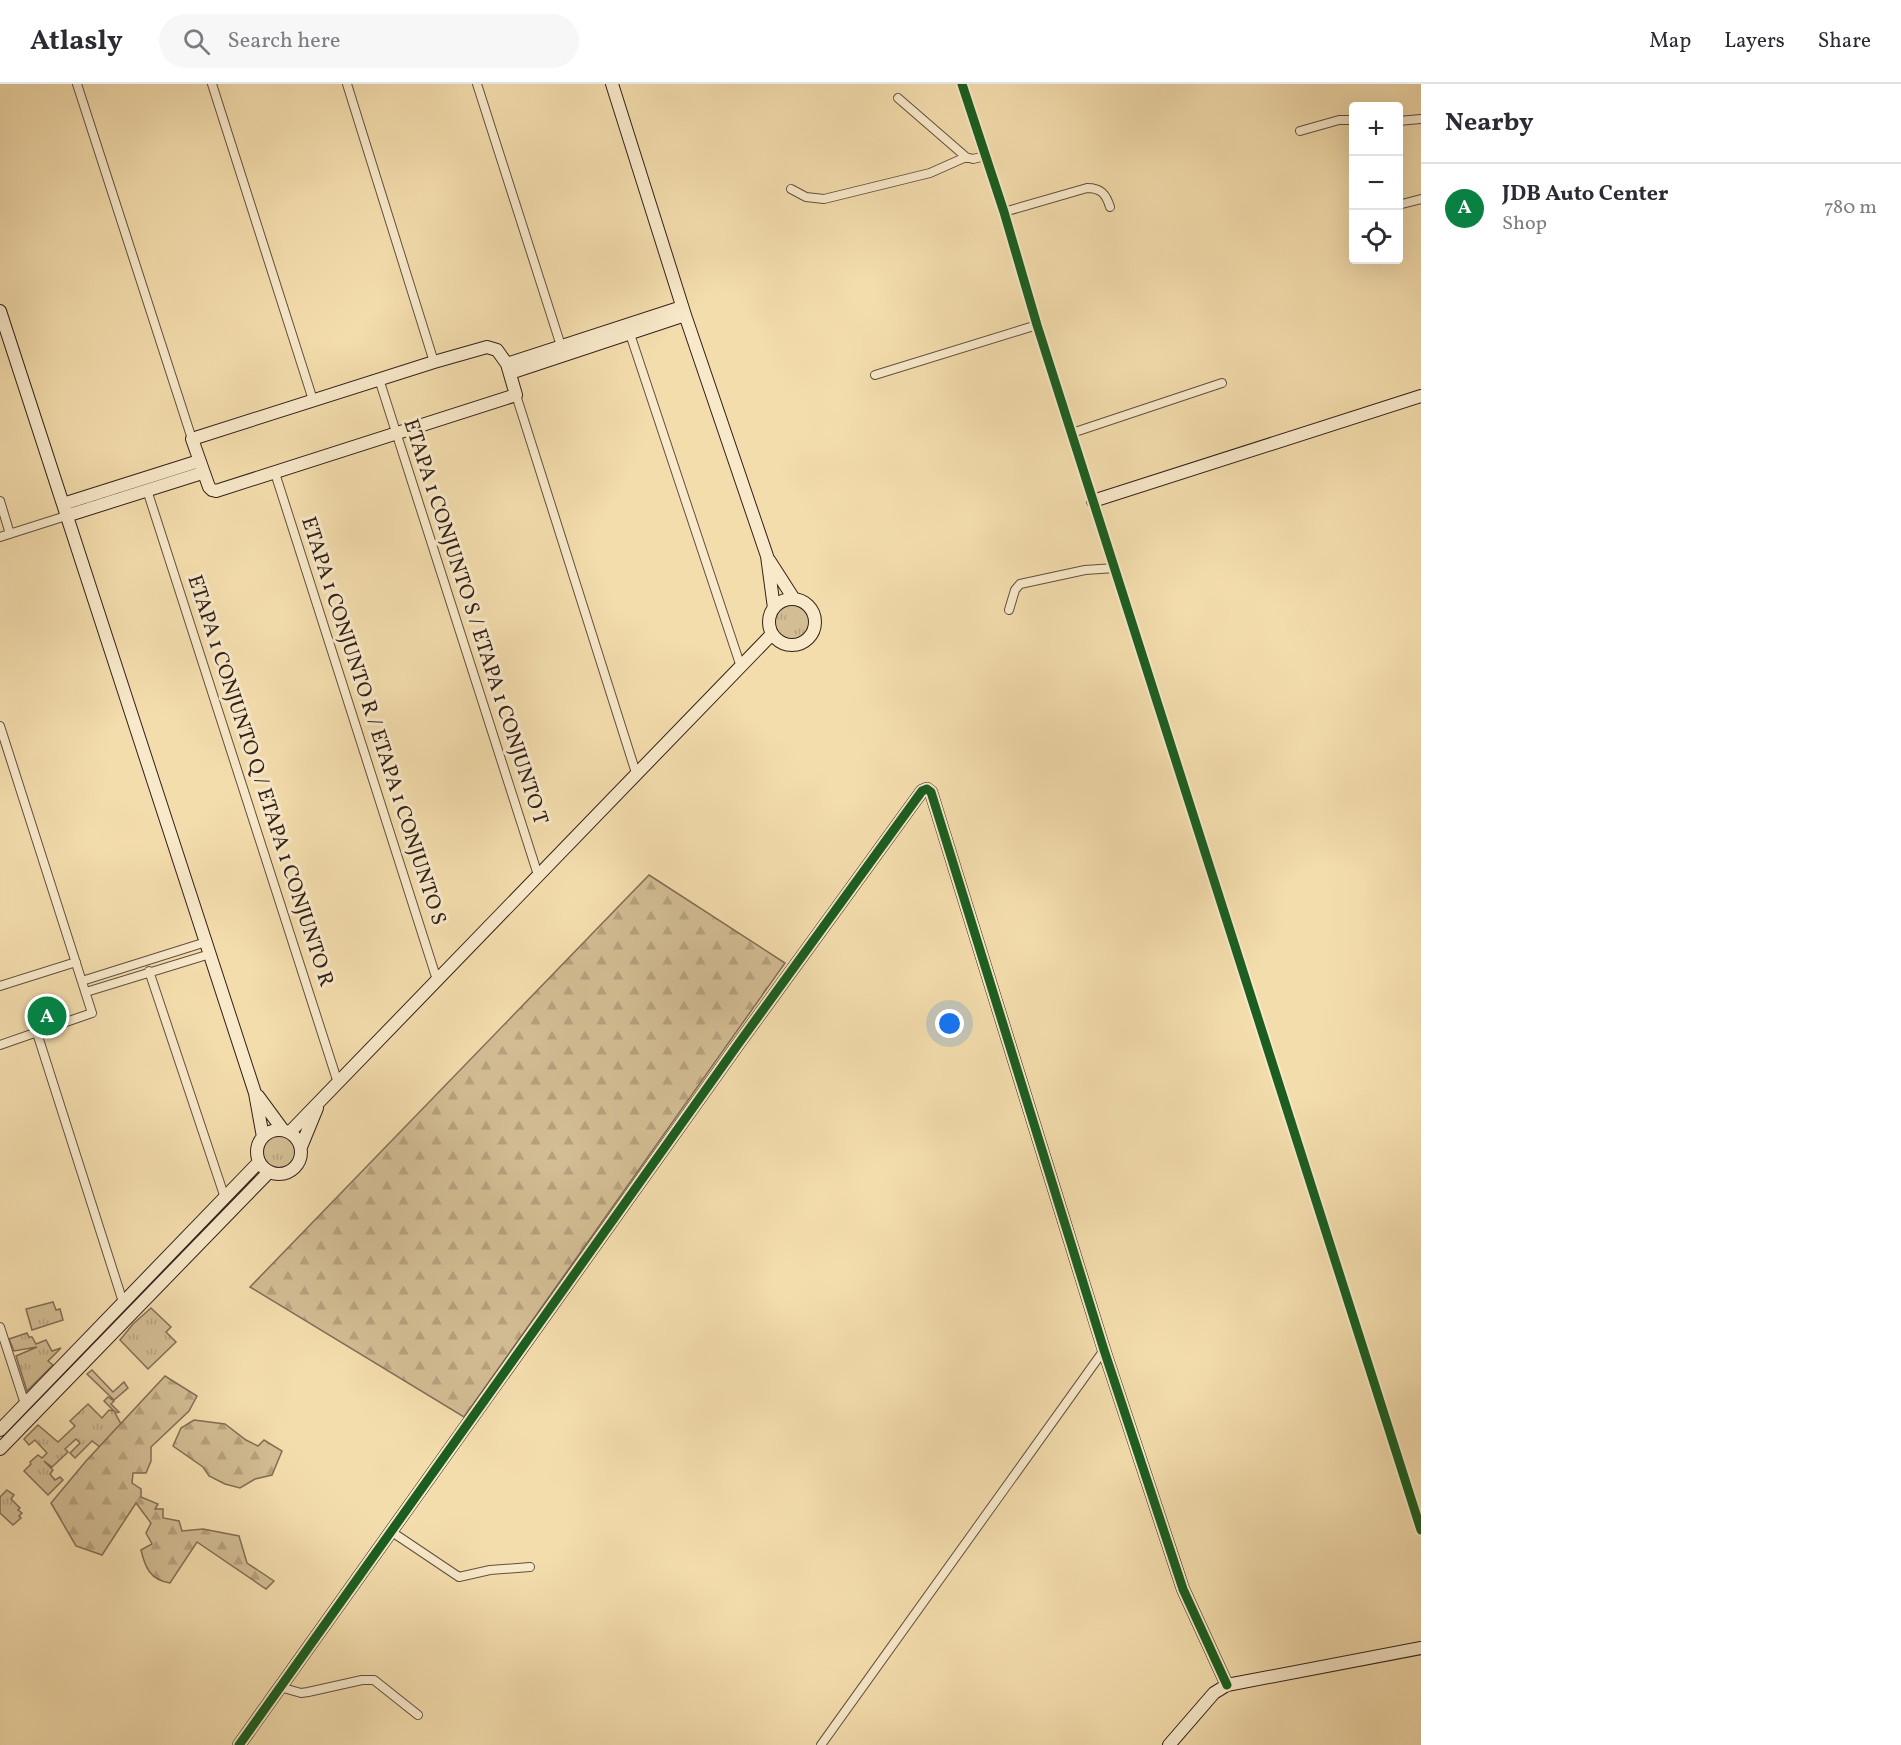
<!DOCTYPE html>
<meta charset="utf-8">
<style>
:root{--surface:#fff;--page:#f7f7f7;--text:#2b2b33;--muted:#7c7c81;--line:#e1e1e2;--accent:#0b8043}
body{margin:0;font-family:Vollkorn,serif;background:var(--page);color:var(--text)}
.controls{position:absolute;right:18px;top:18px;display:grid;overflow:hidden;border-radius:6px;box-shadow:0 6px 24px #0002}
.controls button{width:54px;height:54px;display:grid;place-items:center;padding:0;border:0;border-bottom:2px solid var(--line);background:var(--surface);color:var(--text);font:30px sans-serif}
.you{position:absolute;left:950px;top:940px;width:21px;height:21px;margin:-15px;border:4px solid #fff;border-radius:50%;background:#1a73e8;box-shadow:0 0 0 9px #1a73e833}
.badge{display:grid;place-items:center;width:39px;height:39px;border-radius:50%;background:var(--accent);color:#fff;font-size:20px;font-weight:700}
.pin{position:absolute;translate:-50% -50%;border:3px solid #fff;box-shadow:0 2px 6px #0006}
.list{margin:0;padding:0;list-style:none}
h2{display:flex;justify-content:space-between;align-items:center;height:78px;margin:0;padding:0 24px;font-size:26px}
h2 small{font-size:20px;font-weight:400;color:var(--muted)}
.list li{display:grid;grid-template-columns:39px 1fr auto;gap:18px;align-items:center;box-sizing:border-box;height:90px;padding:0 24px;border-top:2px solid var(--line)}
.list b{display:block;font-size:22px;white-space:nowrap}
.list p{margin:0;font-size:20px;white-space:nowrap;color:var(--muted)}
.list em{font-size:20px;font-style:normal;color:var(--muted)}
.icon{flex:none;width:33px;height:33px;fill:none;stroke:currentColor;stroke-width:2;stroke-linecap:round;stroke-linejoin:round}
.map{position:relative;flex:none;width:1421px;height:1661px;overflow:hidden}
header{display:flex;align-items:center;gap:36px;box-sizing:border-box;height:84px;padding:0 30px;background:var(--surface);border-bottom:2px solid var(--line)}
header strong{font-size:28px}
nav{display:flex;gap:33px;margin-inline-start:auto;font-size:21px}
.search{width:420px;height:54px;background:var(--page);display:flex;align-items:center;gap:15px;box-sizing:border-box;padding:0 21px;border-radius:33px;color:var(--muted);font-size:22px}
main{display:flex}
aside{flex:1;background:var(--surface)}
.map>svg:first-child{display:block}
.grass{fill:url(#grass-tufts);stroke:#826e56;stroke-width:1.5}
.forest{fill:url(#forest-firs);stroke:#826e56;stroke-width:1.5}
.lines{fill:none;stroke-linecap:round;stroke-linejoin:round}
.street-casing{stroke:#624f3e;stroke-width:10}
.secondary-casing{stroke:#322019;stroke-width:14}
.street{stroke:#f8e9ca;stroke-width:8}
.secondary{stroke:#f8e9ca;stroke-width:12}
.cycleway-casing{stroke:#f8e9ca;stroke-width:13}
.cycleway{stroke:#1b5e20;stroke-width:9}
.labels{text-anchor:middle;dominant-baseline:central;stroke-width:6;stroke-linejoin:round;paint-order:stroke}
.street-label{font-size:21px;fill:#322019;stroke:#f8e9ca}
</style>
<header>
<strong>Atlasly</strong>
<div class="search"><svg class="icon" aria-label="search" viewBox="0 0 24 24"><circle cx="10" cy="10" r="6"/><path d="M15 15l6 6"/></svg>Search here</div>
<nav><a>Map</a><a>Layers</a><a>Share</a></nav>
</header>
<main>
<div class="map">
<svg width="1421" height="1661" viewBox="0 0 1421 1661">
<defs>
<pattern id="grass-tufts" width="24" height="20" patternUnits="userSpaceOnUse" patternTransform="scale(1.5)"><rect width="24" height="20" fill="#d3bd94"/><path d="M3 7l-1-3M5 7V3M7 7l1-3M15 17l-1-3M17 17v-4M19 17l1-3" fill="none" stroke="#b6a27f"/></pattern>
<pattern id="forest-firs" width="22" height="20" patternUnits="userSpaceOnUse" patternTransform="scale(1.5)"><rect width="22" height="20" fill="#d3bd94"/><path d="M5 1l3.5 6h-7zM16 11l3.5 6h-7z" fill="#b6a27f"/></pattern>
</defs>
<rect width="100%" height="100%" fill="#f4ddad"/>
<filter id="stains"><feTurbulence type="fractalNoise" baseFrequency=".00333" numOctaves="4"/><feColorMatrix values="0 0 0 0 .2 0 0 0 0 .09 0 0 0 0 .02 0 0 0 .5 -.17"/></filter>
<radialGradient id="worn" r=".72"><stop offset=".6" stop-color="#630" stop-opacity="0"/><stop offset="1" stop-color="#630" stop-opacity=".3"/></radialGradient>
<!-- grass -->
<path class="grass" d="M774 538a18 18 0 1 1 36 0a18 18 0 1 1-36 0Z
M261 1068a18 18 0 1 1 36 0a18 18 0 1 1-36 0Z
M259 1086 262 1090 142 1213 139 1211Z
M53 1218 56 1226 60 1225 63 1236 32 1246 26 1225Z
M151 1224 171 1243 166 1248 176 1258 148 1285 120 1256 133 1240Z
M27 1249 29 1253H32L36 1260 46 1256 52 1267 61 1264 48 1277 53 1281 27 1307 16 1272 37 1263 14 1267 9 1255Z
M92 1286 113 1308 124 1298 128 1304 114 1316 87 1290Z
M108 1313 114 1317 111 1320 119 1328 115 1329 121 1340 100 1363 92 1357 75 1374 70 1369 80 1359 76 1355 65 1365 68 1368 52 1383 44 1377 53 1386 50 1390 55 1396 60 1393 63 1396 48 1411 24 1387 31 1380 30 1378 38 1371 42 1374 47 1369 35 1356 29 1361 24 1355 38 1341 58 1358 75 1342 70 1337 88 1320 102 1334 109 1326 114 1327 104 1317Z
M7 1406 14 1411 11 1415 20 1424 18 1426 22 1429 19 1432 21 1434 13 1441 0 1429V1413Z"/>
<!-- forest -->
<path class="forest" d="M649 791 785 879 464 1333 250 1203Z
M165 1292 197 1312 189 1327 151 1363V1377L146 1389H133L132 1399 141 1405V1413L158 1420 155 1425H163V1434L179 1437 182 1447 203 1445 239 1452 247 1479 274 1497 266 1505 197 1458 170 1499C150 1496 145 1483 141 1466L152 1460 146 1449 151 1439 136 1419 102 1471 76 1462 51 1419 86 1377Z
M194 1336 225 1340 246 1356 258 1362 264 1356 282 1367 272 1391 255 1395 240 1404 225 1400 209 1392 203 1383 173 1362 181 1344Z"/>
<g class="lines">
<!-- street casing -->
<g class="street-casing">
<path id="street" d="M77 0 192 355
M212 0 313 316
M347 0 434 278
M477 0 562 265
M962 0 1004 128 1037 241 1421 1446
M898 14 966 73 973 75 985 72
M1398 37 1421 35
M1300 47 1339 36H1354
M791 105 806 113 824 115 930 89 966 73
M1398 121 1421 115
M1004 128 1087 104C1101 104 1106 110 1110 123
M630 250 741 583
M875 291 1037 241
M379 295 538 791
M516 311 636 689
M1072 349 1222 299
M275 389 437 896
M147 406 338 999
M0 417 10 450
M0 453 66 432
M1009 526 1015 506 1020 500 1085 486 1115 484
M0 642 92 929 0 961
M149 887 225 1114
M82 897 206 858
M0 902 76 878
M86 908 210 870
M37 949 123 1218
M0 1243 25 1320
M392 1448 459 1493 490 1486 530 1483
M280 1603 301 1609 308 1608 362 1596H374L418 1631
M821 1661 1104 1266"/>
</g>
<!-- secondary casing -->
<g class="secondary-casing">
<path id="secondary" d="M612 0 685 231 767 472 774 524
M0 227 255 1009 263 1053
M487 263 497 266 507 280 516 311 216 407 212 406 209 403 192 355 434 278Z
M507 280 682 223
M510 289 685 231
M1093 417 1421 312
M63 420 199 377
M66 432 202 389
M769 476 794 515
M769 538a23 23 0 1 1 46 0a23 23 0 1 1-46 0Z
M258 1012 283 1046
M257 1068a22 22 0 1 1 44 0a22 22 0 1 1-44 0Z
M290 1048 772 550
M301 1063 317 1024
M0 1346 259 1078
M0 1365 269 1088
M239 1661 739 959 922 707 927 705 931 708 1104 1266 1183 1505 1227 1601
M1169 1661 1214 1609 1227 1601 1421 1564"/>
</g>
<!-- street -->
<use href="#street" class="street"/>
<!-- secondary -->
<use href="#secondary" class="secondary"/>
<!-- cycleway casing -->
<g class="cycleway-casing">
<path id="cycleway" d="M962 0 1004 128 1037 241 1421 1446
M239 1661 739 959 922 707 927 705 931 708 1104 1266 1183 1505 1227 1601"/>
</g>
<!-- cycleway -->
<use href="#cycleway" class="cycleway"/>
</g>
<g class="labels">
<!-- street labels -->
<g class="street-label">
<text transform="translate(475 538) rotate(72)">ETAPA 1 CONJUNTO S / ETAPA 1 CONJUNTO T</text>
<text transform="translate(373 637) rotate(72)">ETAPA 1 CONJUNTO R / ETAPA 1 CONJUNTO S</text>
<text transform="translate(260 697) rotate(72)">ETAPA 1 CONJUNTO Q / ETAPA 1 CONJUNTO R</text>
</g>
</g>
<rect width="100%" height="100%" filter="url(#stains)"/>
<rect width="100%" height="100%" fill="url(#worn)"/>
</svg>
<div class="controls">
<button>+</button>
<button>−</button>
<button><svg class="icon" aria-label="locate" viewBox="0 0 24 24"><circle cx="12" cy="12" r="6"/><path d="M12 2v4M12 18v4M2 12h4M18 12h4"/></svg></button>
</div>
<div class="you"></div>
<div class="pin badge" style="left:47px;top:932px">A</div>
</div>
<aside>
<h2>Nearby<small></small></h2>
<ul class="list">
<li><span class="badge">A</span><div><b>JDB Auto Center</b><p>Shop</p></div><em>780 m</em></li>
</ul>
</aside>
</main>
